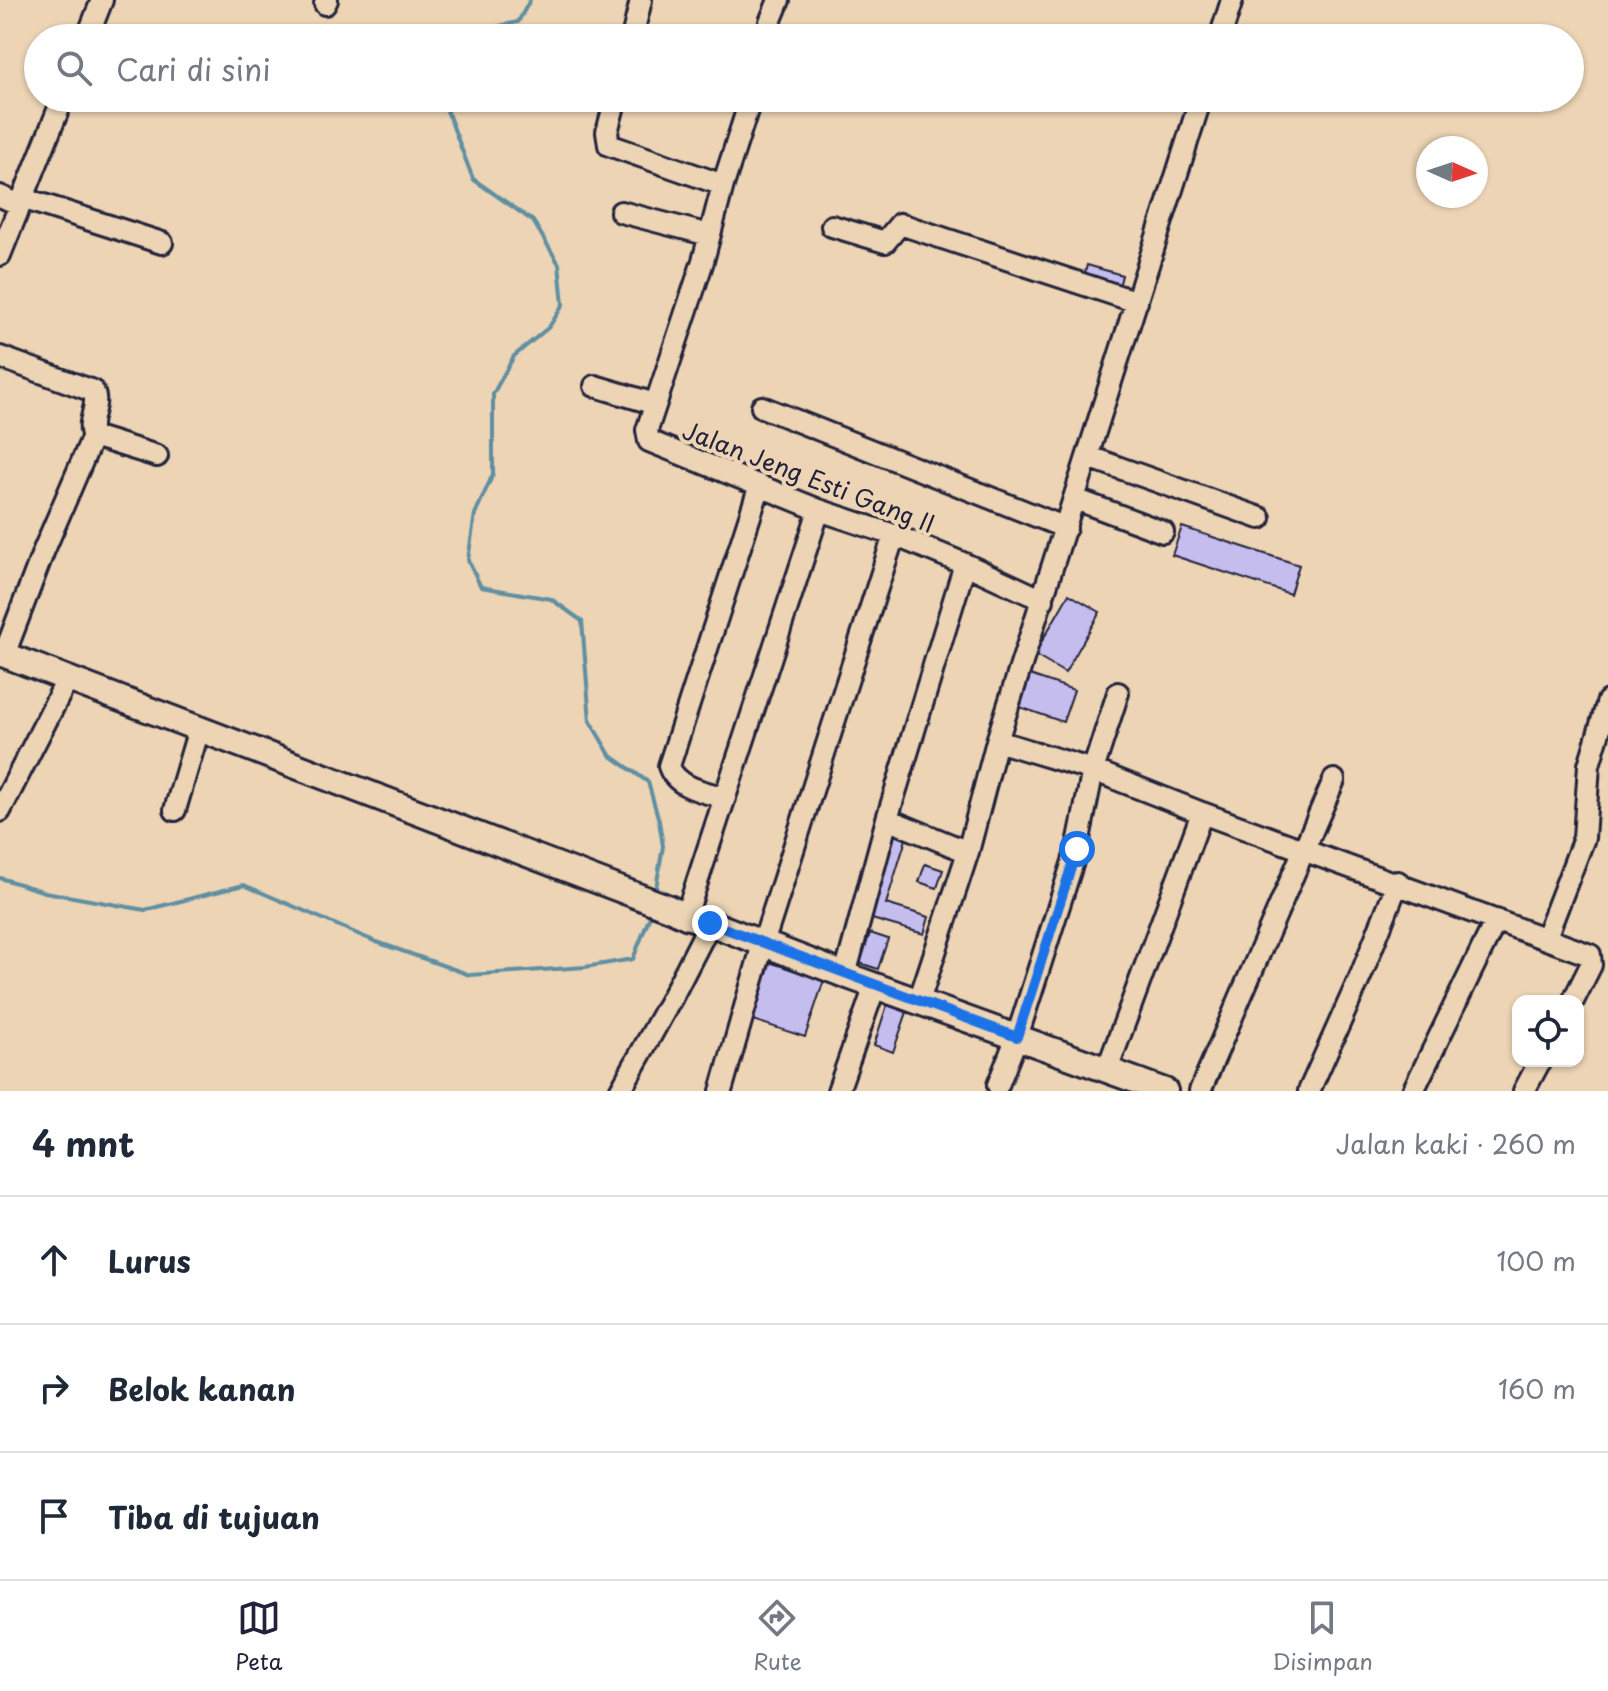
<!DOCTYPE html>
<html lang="id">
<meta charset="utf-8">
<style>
:root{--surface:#fff;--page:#f2f2f3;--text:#1f2937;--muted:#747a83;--line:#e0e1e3;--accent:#22223b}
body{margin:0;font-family:"Playpen Sans",sans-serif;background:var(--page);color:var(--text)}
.controls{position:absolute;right:24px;bottom:24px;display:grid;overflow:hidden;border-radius:16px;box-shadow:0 2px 6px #0004}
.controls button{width:72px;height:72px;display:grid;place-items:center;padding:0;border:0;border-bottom:2px solid var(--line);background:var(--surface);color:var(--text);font:40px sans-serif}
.compass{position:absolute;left:1416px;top:136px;width:72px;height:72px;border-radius:50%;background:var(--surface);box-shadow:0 2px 6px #0004;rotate:93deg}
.stop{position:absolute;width:24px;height:24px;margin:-18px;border:6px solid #1a73e8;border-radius:50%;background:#fff}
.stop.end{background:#1a73e8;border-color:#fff;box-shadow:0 2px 8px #0008}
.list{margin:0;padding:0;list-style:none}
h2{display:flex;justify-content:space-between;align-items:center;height:104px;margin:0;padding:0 32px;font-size:34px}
h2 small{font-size:26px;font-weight:400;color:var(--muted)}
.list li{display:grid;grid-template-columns:52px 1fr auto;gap:24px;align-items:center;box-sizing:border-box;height:128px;padding:0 32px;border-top:2px solid var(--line)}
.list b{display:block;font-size:30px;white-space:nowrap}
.list em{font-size:26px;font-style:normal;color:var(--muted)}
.icon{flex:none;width:44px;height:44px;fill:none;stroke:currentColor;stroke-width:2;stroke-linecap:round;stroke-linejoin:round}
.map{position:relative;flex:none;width:1608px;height:1091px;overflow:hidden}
.search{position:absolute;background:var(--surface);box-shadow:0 2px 6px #0004;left:24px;right:24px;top:24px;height:88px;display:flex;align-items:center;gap:20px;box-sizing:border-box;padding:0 28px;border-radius:44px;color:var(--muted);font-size:30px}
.sheet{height:488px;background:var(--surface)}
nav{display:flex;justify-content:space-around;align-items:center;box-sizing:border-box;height:112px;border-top:2px solid var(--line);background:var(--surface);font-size:22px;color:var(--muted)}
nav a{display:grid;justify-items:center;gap:4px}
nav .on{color:var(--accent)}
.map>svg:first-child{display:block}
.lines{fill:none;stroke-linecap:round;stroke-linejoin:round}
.stream{stroke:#608fa2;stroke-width:4}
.building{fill:#c5bdee;stroke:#22223b;stroke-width:2}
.minor-casing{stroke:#22223b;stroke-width:26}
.major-casing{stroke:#22223b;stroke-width:30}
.minor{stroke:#ecd4b4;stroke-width:20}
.major{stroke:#ecd4b4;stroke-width:24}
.route{stroke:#1a73e8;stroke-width:10}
.labels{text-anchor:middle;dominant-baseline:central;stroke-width:8;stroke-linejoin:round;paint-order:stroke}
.street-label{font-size:24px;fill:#22223b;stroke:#ecd4b4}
</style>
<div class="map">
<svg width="1608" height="1091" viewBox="0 0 1608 1091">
<rect width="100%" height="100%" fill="#ecd4b4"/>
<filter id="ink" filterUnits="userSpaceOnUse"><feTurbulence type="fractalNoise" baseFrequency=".0125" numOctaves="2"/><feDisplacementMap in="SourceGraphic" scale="16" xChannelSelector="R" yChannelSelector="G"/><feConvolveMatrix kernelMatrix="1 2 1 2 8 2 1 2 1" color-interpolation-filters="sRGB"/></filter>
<g filter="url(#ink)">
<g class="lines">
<!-- stream -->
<path class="stream" d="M474 38 476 31 518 22 530 0
M450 98 446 108 473 179 533 221 559 264 563 305 549 327 514 356 493 394V474L475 514 468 560 481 587 551 599 582 621 590 721 610 755 648 782 659 821 663 846 655 894
M0 878 45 892 145 910 244 885 374 941 470 975 585 967 633 959 652 911"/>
</g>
<!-- building -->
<path class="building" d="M1087 265 1122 275 1118 291 1083 281Z
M1182 527 1299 565 1290 594 1172 555Z
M1069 594 1100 612 1065 673 1034 655Z
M1027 674 1074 690 1063 722 1017 706Z
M891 831 907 836 886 904 929 917 924 934 865 917Z
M925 864 943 870 937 888 919 882Z
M870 933 888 939 878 969 860 963Z
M763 960 824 980 805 1037 744 1017Z
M887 1005 907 1012 893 1052 874 1045Z"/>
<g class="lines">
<!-- minor casing -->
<g class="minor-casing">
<path id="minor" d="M325 4 327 0
M87 38 102 0
M632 38 641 0
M768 38 770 22 779 0
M1220 38 1232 0
M616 98 607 132 609 145 723 185 703 261 647 430 649 441 819 510 894 535 965 564 1043 600
M723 185 751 98
M0 196 20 205
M22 198 162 243
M621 212 709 235
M832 226 885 242 900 224 1137 302
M0 255 63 98
M0 357 93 391C101 406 85 421 93 436L157 456
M595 386 655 404
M762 407 1066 528
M1089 457 1260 518
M1075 499 1163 532
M4 655 44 550 93 436
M997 741 1093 770 1202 813 1590 955 1591 965 1573 1001
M725 798C706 792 676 788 669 766L760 485
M175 810 199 729
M0 811 67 680
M887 819 968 852
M686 916 819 510
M1546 937 1584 838 1589 765 1608 701
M845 975 887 819 965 564
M919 1001 968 852 997 741 1201 98
M1107 1070 1202 813
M998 1085 1017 1037 1077 849 1093 770 1118 693
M620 1091 671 999 710 923
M721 1091 763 944 894 535
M838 1091 875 986
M1200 1091 1334 780
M1309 1091 1361 975 1398 882
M1413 1091 1496 920
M1524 1091 1540 1061"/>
</g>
<!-- major casing -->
<g class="major-casing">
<path id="major" d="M0 653 669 908 686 916 710 923 845 975 1165 1091"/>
</g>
<!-- minor -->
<use href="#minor" class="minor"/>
<!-- major -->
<use href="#major" class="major"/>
</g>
</g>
<g class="lines" filter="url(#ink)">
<!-- route -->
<path class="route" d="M710 923 1017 1037 1077 849"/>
</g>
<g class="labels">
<!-- street labels -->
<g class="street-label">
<text transform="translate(809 476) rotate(21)">Jalan Jeng Esti Gang II</text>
</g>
</g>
</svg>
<div class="controls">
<button><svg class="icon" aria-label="locate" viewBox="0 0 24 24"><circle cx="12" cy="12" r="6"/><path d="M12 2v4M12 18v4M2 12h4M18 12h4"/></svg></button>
</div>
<svg class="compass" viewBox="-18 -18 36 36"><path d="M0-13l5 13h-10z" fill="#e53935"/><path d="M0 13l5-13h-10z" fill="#747a83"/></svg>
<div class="stop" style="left:1077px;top:849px"></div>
<div class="stop end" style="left:710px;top:923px"></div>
<div class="search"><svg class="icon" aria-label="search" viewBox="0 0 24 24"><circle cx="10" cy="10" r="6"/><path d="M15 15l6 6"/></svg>Cari di sini</div>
</div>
<section class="sheet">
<h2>4 mnt<small>Jalan kaki · 260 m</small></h2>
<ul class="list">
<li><svg class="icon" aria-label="ahead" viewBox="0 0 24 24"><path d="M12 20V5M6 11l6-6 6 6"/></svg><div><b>Lurus</b></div><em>100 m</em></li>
<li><svg class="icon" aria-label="right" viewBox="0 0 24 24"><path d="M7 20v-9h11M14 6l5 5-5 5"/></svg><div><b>Belok kanan</b></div><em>160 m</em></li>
<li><svg class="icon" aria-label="arrive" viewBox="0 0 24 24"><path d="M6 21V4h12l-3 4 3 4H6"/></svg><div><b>Tiba di tujuan</b></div></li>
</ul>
</section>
<nav>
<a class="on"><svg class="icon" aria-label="map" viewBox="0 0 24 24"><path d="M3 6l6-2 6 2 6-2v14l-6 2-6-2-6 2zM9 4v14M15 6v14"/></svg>Peta</a>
<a><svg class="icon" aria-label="directions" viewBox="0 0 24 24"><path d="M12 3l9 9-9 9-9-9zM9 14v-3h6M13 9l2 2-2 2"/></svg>Rute</a>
<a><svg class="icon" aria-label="saved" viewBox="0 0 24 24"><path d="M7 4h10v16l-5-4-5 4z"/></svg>Disimpan</a>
</nav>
